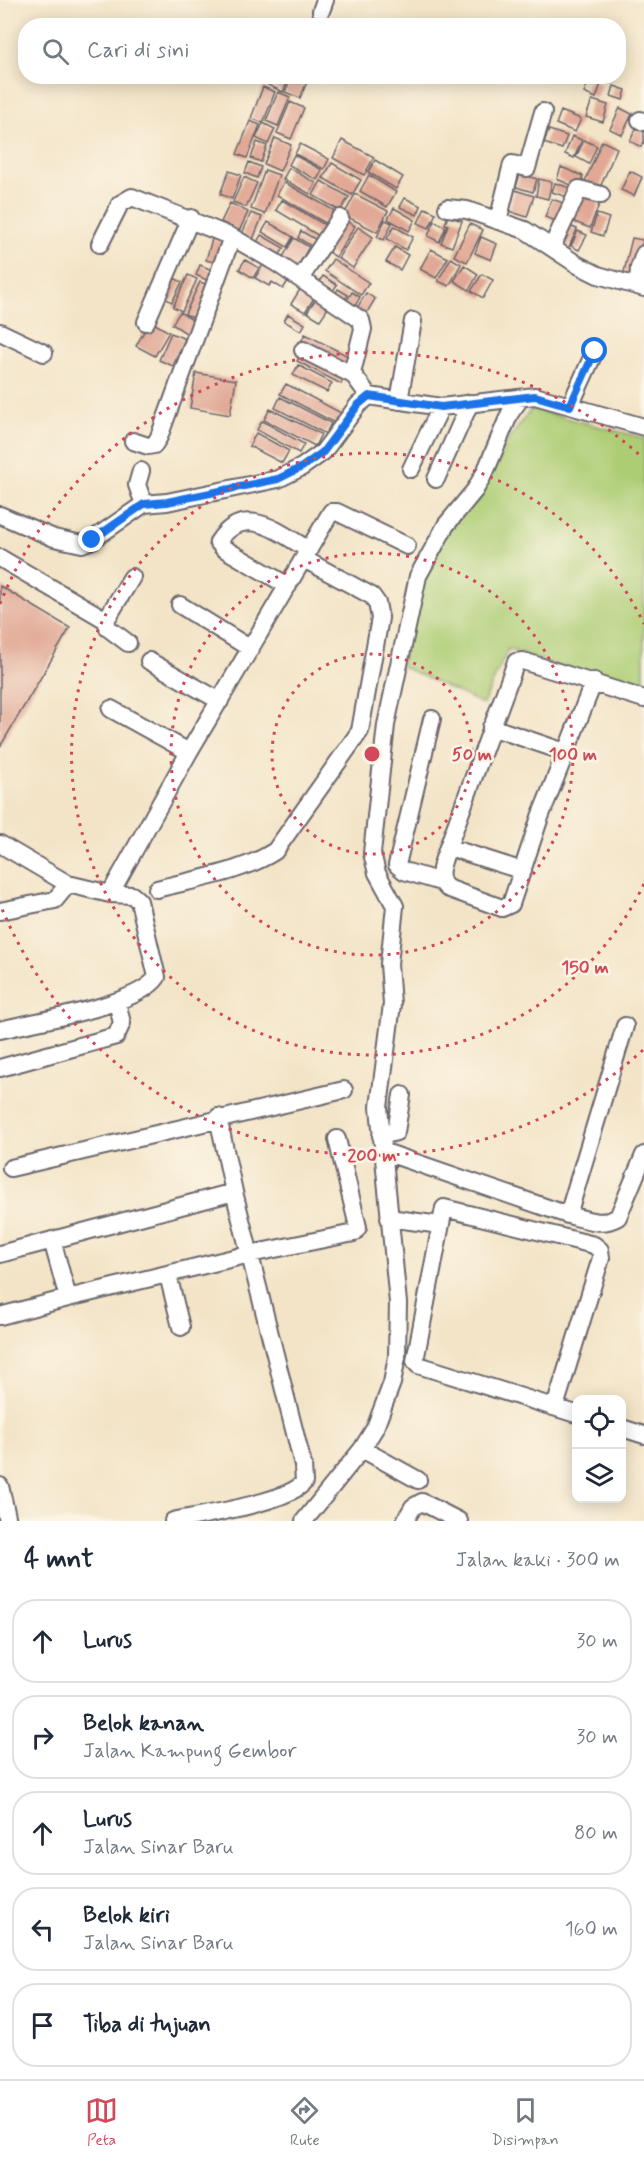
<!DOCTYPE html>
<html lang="id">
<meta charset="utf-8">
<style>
:root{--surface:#fff;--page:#f2f2f3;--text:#1f2937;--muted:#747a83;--line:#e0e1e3;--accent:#d1495b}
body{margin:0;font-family:Mynerve,sans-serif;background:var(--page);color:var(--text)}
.controls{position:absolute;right:18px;bottom:18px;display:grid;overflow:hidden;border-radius:12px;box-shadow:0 3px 15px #0003}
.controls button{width:54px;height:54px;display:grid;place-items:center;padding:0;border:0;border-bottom:2px solid var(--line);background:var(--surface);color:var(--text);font:30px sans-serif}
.stop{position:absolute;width:18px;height:18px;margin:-14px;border:4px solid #1a73e8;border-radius:50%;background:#fff}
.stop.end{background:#1a73e8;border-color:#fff;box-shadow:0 2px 6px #0008}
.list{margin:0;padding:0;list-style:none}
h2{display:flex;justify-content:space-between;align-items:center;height:78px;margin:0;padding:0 24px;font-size:26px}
h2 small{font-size:20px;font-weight:400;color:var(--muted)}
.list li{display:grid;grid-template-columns:39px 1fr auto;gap:18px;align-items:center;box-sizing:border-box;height:84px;margin:0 12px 12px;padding:0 12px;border:2px solid var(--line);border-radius:24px}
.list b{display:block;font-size:22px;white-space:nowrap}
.list p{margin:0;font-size:20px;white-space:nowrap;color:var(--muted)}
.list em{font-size:20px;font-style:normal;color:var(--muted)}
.icon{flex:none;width:33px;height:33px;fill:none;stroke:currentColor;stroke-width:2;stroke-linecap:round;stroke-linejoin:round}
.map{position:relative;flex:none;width:644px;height:1521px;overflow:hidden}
.search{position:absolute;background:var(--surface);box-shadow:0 3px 15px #0003;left:18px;right:18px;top:18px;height:66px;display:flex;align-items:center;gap:15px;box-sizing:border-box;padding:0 21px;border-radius:24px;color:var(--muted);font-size:22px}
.sheet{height:558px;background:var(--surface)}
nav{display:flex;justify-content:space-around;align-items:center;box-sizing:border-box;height:84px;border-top:2px solid var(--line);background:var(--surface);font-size:16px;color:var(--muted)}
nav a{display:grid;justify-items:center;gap:3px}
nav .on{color:var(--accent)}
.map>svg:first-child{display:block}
.green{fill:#adcd74;stroke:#687858;stroke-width:1.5}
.building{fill:#e1a895}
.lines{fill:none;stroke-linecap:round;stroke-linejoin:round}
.minor-casing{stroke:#6b666c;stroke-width:20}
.minor{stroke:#fff;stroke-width:16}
.route{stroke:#1a73e8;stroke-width:8}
.ring{fill:none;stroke:#d1495b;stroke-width:3;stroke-dasharray:3 6}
.centre{fill:#d1495b;stroke:#fcf5e5;stroke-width:3}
.ring-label{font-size:18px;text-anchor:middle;font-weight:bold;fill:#d1495b;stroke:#fcf5e5;stroke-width:5;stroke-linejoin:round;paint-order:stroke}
</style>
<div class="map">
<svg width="644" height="1521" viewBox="0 0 644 1521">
<rect width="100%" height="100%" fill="#fcf5e5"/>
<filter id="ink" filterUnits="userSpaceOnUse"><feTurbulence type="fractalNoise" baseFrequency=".0167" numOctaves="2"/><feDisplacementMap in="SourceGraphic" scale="12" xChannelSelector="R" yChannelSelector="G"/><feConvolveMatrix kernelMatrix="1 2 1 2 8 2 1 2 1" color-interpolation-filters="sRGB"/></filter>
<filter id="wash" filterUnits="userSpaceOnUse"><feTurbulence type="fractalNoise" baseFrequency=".008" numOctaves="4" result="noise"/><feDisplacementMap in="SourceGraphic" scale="24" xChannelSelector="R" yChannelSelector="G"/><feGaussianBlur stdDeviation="1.35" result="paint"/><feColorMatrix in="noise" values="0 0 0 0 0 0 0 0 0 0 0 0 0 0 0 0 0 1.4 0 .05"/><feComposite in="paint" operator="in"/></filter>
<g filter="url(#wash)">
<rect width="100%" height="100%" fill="#f3e4c7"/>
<!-- green -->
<path class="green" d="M531 409 644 438V697L508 649 483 704 401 666 414 593 450 521Z"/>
<g id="blocks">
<!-- building -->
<path class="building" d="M272 76H290L283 92 268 85Z
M292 76 307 82 300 98 285 92Z
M589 79 601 84 596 98 584 93Z
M614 86 626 90 623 100 611 96Z
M263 87 275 92 263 123 251 118Z
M278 92 290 97 278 126 266 121Z
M592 100 608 105 603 122 586 117Z
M290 102 304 108 291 139 277 133Z
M620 108 632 114 622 135 610 129Z
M561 111 581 119 575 132 556 124Z
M250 121 260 125 247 158 237 154Z
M640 121 644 123V142L641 147 630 141Z
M263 123 275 129 268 144 256 138Z
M549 130 567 136 562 149 544 143Z
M572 136 582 140 574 158 565 154Z
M275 138 291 145 280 171 264 164Z
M342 140 374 157 364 175 333 158Z
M584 140 597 146 589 164 576 157Z
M602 141 617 148 598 192 583 186Z
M257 142 267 146 261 162 251 158Z
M300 144 329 159 324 169 295 154Z
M294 155 322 170 317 180 289 165Z
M375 160 403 177 396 189 368 172Z
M249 162 261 167 257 178 245 173Z
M332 163 361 180 352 195 323 178Z
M561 167 583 176 578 188 557 179Z
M289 168 316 183 310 194 283 179Z
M265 170 279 175 265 214 251 209Z
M229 171 241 175 232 199 220 194Z
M630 171 642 177 634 196 621 190Z
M520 174 537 179 533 192 516 187Z
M369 175 396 192 387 207 360 191Z
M244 177 257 183 246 207 233 202Z
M539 179 552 182 548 199 536 196Z
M321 181 349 197 340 211 313 195Z
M284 182 340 214 332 227 277 195Z
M555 183 577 190 573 199 552 192Z
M515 190 534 196 527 217 509 211Z
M583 190 602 197 590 228 572 221Z
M355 194 388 211 377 232 344 215Z
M405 198 421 206 417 215 400 207Z
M552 199 563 203 556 221 545 217Z
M282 200 330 228 324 239 276 210Z
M230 203 248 212 239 231 221 222Z
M394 208 415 220 409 231 388 219Z
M425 208 436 213 429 228 418 223Z
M251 213 262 217 253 239 242 234Z
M597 214 609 218 603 236 591 232Z
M448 216 462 221 452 247 441 243 448 225 445 224Z
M341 217 355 226 336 257 322 248Z
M385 220 392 223 384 240 377 237Z
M434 221 446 227 439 242 428 236Z
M268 222 293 237 287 247 262 232Z
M470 224 483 230 467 262 454 256Z
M567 225 577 229 568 249 558 245Z
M394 226 413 237 406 250 387 239Z
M358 227 373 237 353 268 338 258Z
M301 231 320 242 316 249 298 238Z
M578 231 587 235 579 250 571 246Z
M261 235 284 248 277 259 255 246Z
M481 237 497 244 491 260 475 253Z
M294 238 309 247 295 271 280 262Z
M632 238 643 240 634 278 623 276Z
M212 239 227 243 221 264 206 260Z
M395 247 408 255 400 270 386 262Z
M431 249 448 258 436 278 420 269Z
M451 258 461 264 449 286 438 281Z
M333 259 369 283 361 295 325 271Z
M245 260 259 268 253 278 239 269Z
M266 260 292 275 283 289 272 282 269 286 255 278Z
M200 265 217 272 213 283 196 275Z
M464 265 478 274 469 290 454 281Z
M482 274 493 280 483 298 471 291Z
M188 275 197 279 182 311 173 307Z
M170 276 182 282 172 302 160 296Z
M323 276 337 285 329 296 315 287Z
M200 282 211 286 196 319 185 314Z
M302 286 316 295 305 312 291 304Z
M338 289 348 295 341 305 332 300Z
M352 292 360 297 352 311 343 307Z
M366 293 375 299 363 319 354 313Z
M317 297 330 305 320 320 307 312Z
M180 312 197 323 189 335 172 324Z
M288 314 305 324 301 331 284 321Z
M150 321 169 332 155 356 136 346Z
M171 333 185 339 173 366 159 360Z
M305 334 350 357 343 369 299 346Z
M303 350 346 373 341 384 297 361Z
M298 365 332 383 327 392 293 375Z
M196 373 236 380 230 415 190 408Z
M286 384 343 414 337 424 280 394Z
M280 397 331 423 326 434 275 408Z
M270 409 321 434 315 446 264 420Z
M262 421 304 444 299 453 257 430Z
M256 433 289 451 282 463 249 446Z
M0 586 70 628 0 747Z"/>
</g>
</g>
<g filter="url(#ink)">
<use href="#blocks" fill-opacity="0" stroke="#6b666c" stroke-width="1.5"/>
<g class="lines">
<!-- minor casing -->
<g class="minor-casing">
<path id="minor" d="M321 11 325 0
M640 120 644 122
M447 208 467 210 525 230 578 265 598 275 644 288
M498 221 512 164 527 168 543 112
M100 244 120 204 132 197 232 237 275 262 361 320 363 329 352 373 369 396
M552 247 579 189 601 195
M300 279 340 218
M638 286 639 268 644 254
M146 322 191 218
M0 332 44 353
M303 350 353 375
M399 401 413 321
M570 406 595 351
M133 441 148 446 154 445 159 437 232 237
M411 469 441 407
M141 471 137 485 144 504
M436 479 470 403
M0 515 54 538 82 544 92 540 144 504 167 502 278 479 302 467 323 452 358 405 369 396 441 407 535 396 644 427
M0 558 106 620 108 628 128 643
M288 586 223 548 218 542C244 502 278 532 309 550
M180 605 251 649
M106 620 132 577
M149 661 220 701
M594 681 540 817 511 904 502 908 447 888C434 877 444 860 448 847L516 662 523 661 644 699
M111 709 189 752
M432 719 397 865 404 871 441 882
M491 727 565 752
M0 844 68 884 110 894 132 895 139 901 157 977C138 1006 36 1021 0 1030
M448 847 523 871
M157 889C195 879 241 873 275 851L360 731 380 618 377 603 372 596 304 559
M110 894 189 752 331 512H337L407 546
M0 911 55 900 68 884
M0 1068 116 1036 122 1023 117 1002
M381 1136 396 1132 402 1095
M382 1151 568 1215C585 1219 602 1227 618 1217L644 1155
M11 1168 344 1090
M568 1215 625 1026
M389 1218 440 1225
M52 1240 68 1298 250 1254 354 1233 358 1227 337 1139
M0 1254 234 1192
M168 1275 181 1327
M0 1316 68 1298
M555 1407 601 1258 600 1250 594 1245 444 1208 415 1361 418 1365 576 1414
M622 1428 644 1435
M362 1449 418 1480
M0 1486 8 1521
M173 1521C202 1515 289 1502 304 1482L303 1465 234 1192 218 1117
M304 1521 362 1449 375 1428 392 1383 397 1357 398 1303 379 1107 392 1004 389 964 395 906 377 873 372 853 386 725 418 576 446 525 475 490 486 470 510 413 520 399
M405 1521 413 1507 422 1502 459 1521"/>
</g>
<!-- minor -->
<use href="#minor" class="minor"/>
</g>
</g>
<g class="lines" filter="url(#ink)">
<!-- route -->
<path class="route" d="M92 540 144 504 167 502 278 479 302 467 323 452 358 405 369 396 441 407 535 396 570 406 595 351"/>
</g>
<!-- distance rings -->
<g class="ring">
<circle cx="372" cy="754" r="100"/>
<circle cx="372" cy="754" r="201"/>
<path d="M644 884A301 301 0 1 1 644 624"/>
<path d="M643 1050A401 401 0 0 1 0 904M0 604A401 401 0 0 1 643 458"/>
</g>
<circle cx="372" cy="754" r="9" class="centre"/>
<g class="ring-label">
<text x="472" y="760">50 m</text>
<text x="573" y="760">100 m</text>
<text x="585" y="973">150 m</text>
<text x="372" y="1161">200 m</text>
</g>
</svg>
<div class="controls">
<button><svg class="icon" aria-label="locate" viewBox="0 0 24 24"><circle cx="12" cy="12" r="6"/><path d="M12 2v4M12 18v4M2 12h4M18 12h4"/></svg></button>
<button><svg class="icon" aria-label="layers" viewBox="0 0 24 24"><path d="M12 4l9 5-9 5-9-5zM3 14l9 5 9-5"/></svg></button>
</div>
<div class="stop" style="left:595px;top:351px"></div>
<div class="stop end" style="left:92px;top:540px"></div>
<div class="search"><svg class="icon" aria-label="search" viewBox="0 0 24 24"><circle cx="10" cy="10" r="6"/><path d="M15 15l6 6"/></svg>Cari di sini</div>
</div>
<section class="sheet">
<h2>4 mnt<small>Jalan kaki · 300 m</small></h2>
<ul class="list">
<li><svg class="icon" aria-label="ahead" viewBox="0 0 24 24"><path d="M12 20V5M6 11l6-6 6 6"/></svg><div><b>Lurus</b></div><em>30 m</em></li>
<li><svg class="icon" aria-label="right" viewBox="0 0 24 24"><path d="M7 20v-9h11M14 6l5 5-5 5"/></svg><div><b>Belok kanan</b><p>Jalan Kampung Gembor</p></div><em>30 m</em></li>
<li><svg class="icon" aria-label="ahead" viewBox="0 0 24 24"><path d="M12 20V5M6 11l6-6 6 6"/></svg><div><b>Lurus</b><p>Jalan Sinar Baru</p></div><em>80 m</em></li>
<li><svg class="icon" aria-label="left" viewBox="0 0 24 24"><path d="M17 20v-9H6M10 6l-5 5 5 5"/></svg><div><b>Belok kiri</b><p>Jalan Sinar Baru</p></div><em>160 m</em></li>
<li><svg class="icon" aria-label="arrive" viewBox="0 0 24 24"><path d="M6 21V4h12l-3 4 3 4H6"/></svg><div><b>Tiba di tujuan</b></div></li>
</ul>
</section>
<nav>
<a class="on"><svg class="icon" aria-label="map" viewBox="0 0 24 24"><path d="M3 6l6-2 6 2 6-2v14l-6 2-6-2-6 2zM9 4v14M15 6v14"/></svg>Peta</a>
<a><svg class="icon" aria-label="directions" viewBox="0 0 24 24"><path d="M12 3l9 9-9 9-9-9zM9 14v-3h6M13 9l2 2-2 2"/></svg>Rute</a>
<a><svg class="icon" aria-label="saved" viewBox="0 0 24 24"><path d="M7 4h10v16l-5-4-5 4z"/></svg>Disimpan</a>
</nav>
